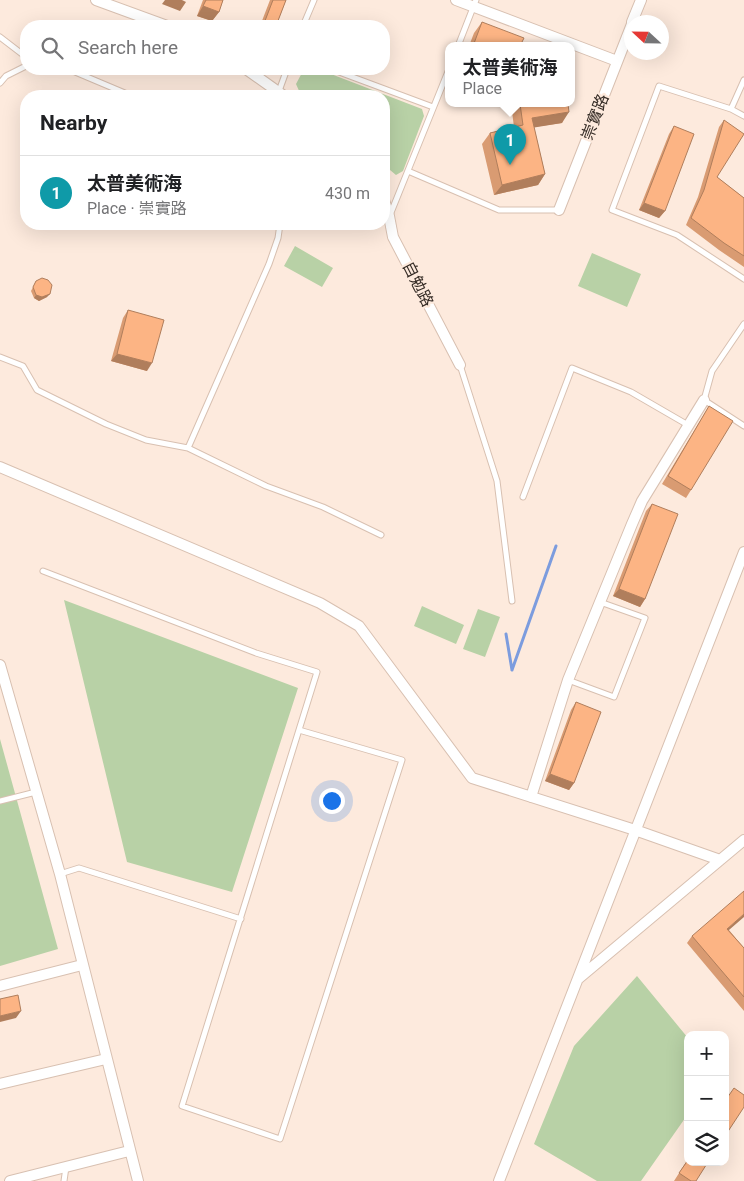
<!DOCTYPE html>
<meta charset="utf-8">
<style>
:root{--surface:#fff;--page:#f6f6f6;--text:#202124;--muted:#757577;--line:#e0e0e0;--accent:#5760d7}
body{margin:0;font-family:Roboto,"Noto Sans TC",sans-serif;background:var(--page);color:var(--text)}
.controls{position:absolute;right:15px;bottom:15px;display:grid;overflow:hidden;border-radius:10px;box-shadow:0 5px 20px #0002}
.controls button{width:45px;height:45px;display:grid;place-items:center;padding:0;border:0;border-bottom:1px solid var(--line);background:var(--surface);color:var(--text);font:25px sans-serif}
.compass{position:absolute;left:624px;top:15px;width:45px;height:45px;border-radius:50%;background:var(--surface);box-shadow:0 5px 20px #0002;rotate:292deg}
.you{position:absolute;left:331px;top:800px;width:18px;height:18px;margin:-12px;border:4px solid #fff;border-radius:50%;background:#1a73e8;box-shadow:0 0 0 8px #1a73e833}
.badge{display:grid;place-items:center;width:32px;height:32px;border-radius:50%;background:var(--accent);color:#fff;font-size:16px;font-weight:700}
.pin{position:absolute;translate:-50% -41px;filter:drop-shadow(0 1px 2px #0008)}
.pin::after{content:'';position:absolute;top:26px;width:18px;height:15px;background:inherit;clip-path:polygon(0 0,100% 0,50% 100%)}
.popup{position:absolute;left:445px;top:42px;width:130px;height:65px;box-sizing:border-box;display:grid;place-content:center;border-radius:10px;background:var(--surface);filter:drop-shadow(0 1px 4px #0005);font-size:16px;white-space:nowrap;color:var(--muted)}
.popup b{font-size:19px;color:var(--text)}
.popup::after{content:'';position:absolute;left:50%;top:100%;margin-left:-10px;border:10px solid transparent;border-top-color:var(--surface)}
.list{margin:0;padding:0;list-style:none}
h2{display:flex;justify-content:space-between;align-items:center;height:65px;margin:0;padding:0 20px;font-size:21px}
h2 small{font-size:16px;font-weight:400;color:var(--muted)}
.list li{display:grid;grid-template-columns:32px 1fr auto;gap:15px;align-items:center;box-sizing:border-box;height:75px;padding:0 20px;border-top:1px solid var(--line)}
.list b{display:block;font-size:19px;white-space:nowrap}
.list p{margin:0;font-size:16px;white-space:nowrap;color:var(--muted)}
.list em{font-size:16px;font-style:normal;color:var(--muted)}
.icon{flex:none;width:28px;height:28px;fill:none;stroke:currentColor;stroke-width:2;stroke-linecap:round;stroke-linejoin:round}
.map{position:relative;flex:none;width:744px;height:1181px;overflow:hidden}
.search{position:absolute;background:var(--surface);box-shadow:0 5px 20px #0002;left:20px;top:20px;width:370px;height:55px;display:flex;align-items:center;gap:12px;box-sizing:border-box;padding:0 18px;border-radius:20px;color:var(--muted);font-size:19px}
.panel{position:absolute;background:var(--surface);box-shadow:0 5px 20px #0002;left:20px;top:90px;width:370px;height:140px;border-radius:20px}
.map>svg:first-child{display:block}
.green{fill:#b8d1a6}
.lines{fill:none;stroke-linecap:round;stroke-linejoin:round}
.stream{stroke:#7c9cde;stroke-width:3}
.service-casing{stroke:#d8c0b1;stroke-width:7}
.minor-casing{stroke:#d8c0b1;stroke-width:12}
.service{stroke:#fff;stroke-width:5}
.minor{stroke:#fff;stroke-width:10}
.wall{fill:#d99b72}
.shaded-wall{fill:#b07e5c}
.building{fill:#fcb484;stroke:#b07e5c}
.labels{text-anchor:middle;dominant-baseline:central;stroke-width:4.5;stroke-linejoin:round;paint-order:stroke}
.street-label{font-size:16px;fill:#342b25;stroke:#fdeadd}
</style>
<div class="map">
<svg width="744" height="1181" viewBox="0 0 744 1181">
<rect width="100%" height="100%" fill="#fdeadd"/>
<!-- green -->
<path class="green" d="M304 69H318L422 109 424 116 403 171 396 175 384 165V96H304L300 93 296 84Z
M295 246 333 268 322 287 284 266Z
M592 253 641 274 627 307 578 286Z
M64 600 298 688 232 892 127 862Z
M422 606 464 625 456 644 414 626Z
M478 609 500 617 485 657 463 649Z
M0 739 58 949 0 966Z
M637 976 688 1038V1114L641 1181H597L534 1144 574 1046Z"/>
<g class="lines">
<!-- stream -->
<path class="stream" d="M506 634 512 670
M512 670 556 546"/>
<!-- service casing -->
<g class="service-casing">
<path id="service" d="M303 26 314 0
M0 37 26 57
M458 46 476 0
M68 69 132 96
M331 69 433 107
M0 83 6 76 26 66
M279 91 287 69
M731 109 744 80
M744 116 731 109 659 86 612 210 677 235 744 279
M408 171 499 210H559
M390 215 449 69
M744 324 712 371 704 400 744 426
M0 357 23 366 37 390 106 424 146 440 188 448 266 486 323 507 381 535
M460 365 497 481 512 601
M188 448 269 264 278 238 280 224
M523 497 572 368 631 392 688 425
M43 571 256 653 317 672 182 1106 280 1139 402 760 299 730
M568 680 614 697 645 618 600 602
M0 801 36 792
M60 874 79 868 241 919
M64 1181 66 1167"/>
</g>
<!-- minor casing -->
<g class="minor-casing">
<path id="minor" d="M96 0 167 26
M456 0 617 61
M632 22 641 0
M246 69 284 96
M384 200 389 216 393 237 460 365
M559 210 632 24
M0 467 320 603 359 626 472 778 635 830 720 860
M0 665 60 874 138 1181
M531 797 568 680 632 524 642 501 704 400
M578 979 744 840
M0 986 82 965
M0 1084 106 1059
M10 1181 129 1151
M499 1181 744 552"/>
</g>
<!-- service -->
<use href="#service" class="service"/>
<!-- minor -->
<use href="#minor" class="minor"/>
</g>
<!-- wall -->
<path class="wall" d="M203 0H223L219 12 212 21 197 16Z
M270 0H286L276 26H260Z
M482 22 520 46H469L474 33Z
M511 104H568L562 123 534 127 545 174 538 185 494 195 482 144 490 133 514 127Z
M724 120 717 177 744 198V267L719 250 686 225 698 197 719 127Z
M674 126 665 211 659 218 639 210 669 134Z
M36 281 47 297 39 301 34 298 31 291Z
M128 310 147 371 111 361 123 318Z
M709 406 691 490 686 498 662 484Z
M652 504 645 599 640 607 613 596 646 511Z
M576 702 574 783 569 790 545 781 571 710Z
M729 930 744 948V1011L687 943 692 936Z
M688 1159 696 1181H674Z"/>
<!-- shaded-wall -->
<path class="shaded-wall" d="M165 0H182L186 2 180 11 162 4Z
M203 6 219 12 212 21 197 16Z
M569 112 562 123 525 129 532 118Z
M545 174 538 185 494 195 502 185Z
M644 203 665 211 659 218 639 210Z
M50 294 47 297 39 301 34 298 36 295Z
M117 354 152 363 147 371 111 361Z
M619 589 645 599 640 607 613 596Z
M550 774 574 783 569 790 545 781Z
M744 914V917L722 936 727 929Z
M21 1011 16 1018 0 1022V1016Z"/>
<!-- building -->
<path class="building" d="M206 0H223L219 12 203 6Z
M273 0H286L276 26H263Z
M482 22 524 38 520 46H473Z
M520 104H568L569 112 532 118 545 174 502 185 490 133 523 125Z
M724 120 744 134 717 177 744 198V256L724 243 691 218 704 190Z
M674 126 694 134 665 211 644 203Z
M42 278 48 280 52 285 50 294 42 297 36 295 33 287 36 281Z
M128 310 164 320 152 363 117 354Z
M709 406 733 421 691 490 668 476Z
M652 504 678 514 645 599 619 589Z
M576 702 601 712 574 783 550 774Z
M744 891V914L727 929 744 948V997L692 936Z
M18 995 21 1011 0 1016V999Z
M734 1088 744 1095V1107L725 1136V1101Z
M688 1160V1162H708L696 1181H691L679 1173Z"/>
<g class="labels">
<!-- street labels -->
<g class="street-label">
<text transform="translate(595 117) rotate(-69)">崇實路</text>
<text transform="translate(418 284) rotate(63)">自勉路</text>
</g>
</g>
</svg>
<div class="controls">
<button>+</button>
<button>−</button>
<button><svg class="icon" aria-label="layers" viewBox="0 0 24 24"><path d="M12 4l9 5-9 5-9-5zM3 14l9 5 9-5"/></svg></button>
</div>
<svg class="compass" viewBox="-18 -18 36 36"><path d="M0-13l5 13h-10z" fill="#e53935"/><path d="M0 13l5-13h-10z" fill="#757577"/></svg>
<div class="you"></div>
<div class="pin badge" style="left:510px;top:165px;background:#0f9aa8">1</div>
<div class="popup"><b>太普美術海</b>Place</div>
<div class="search"><svg class="icon" aria-label="search" viewBox="0 0 24 24"><circle cx="10" cy="10" r="6"/><path d="M15 15l6 6"/></svg>Search here</div>
<section class="panel">
<h2>Nearby<small></small></h2>
<ul class="list">
<li><span class="badge" style="background:#0f9aa8">1</span><div><b>太普美術海</b><p>Place · 崇實路</p></div><em>430 m</em></li>
</ul>
</section>
</div>
